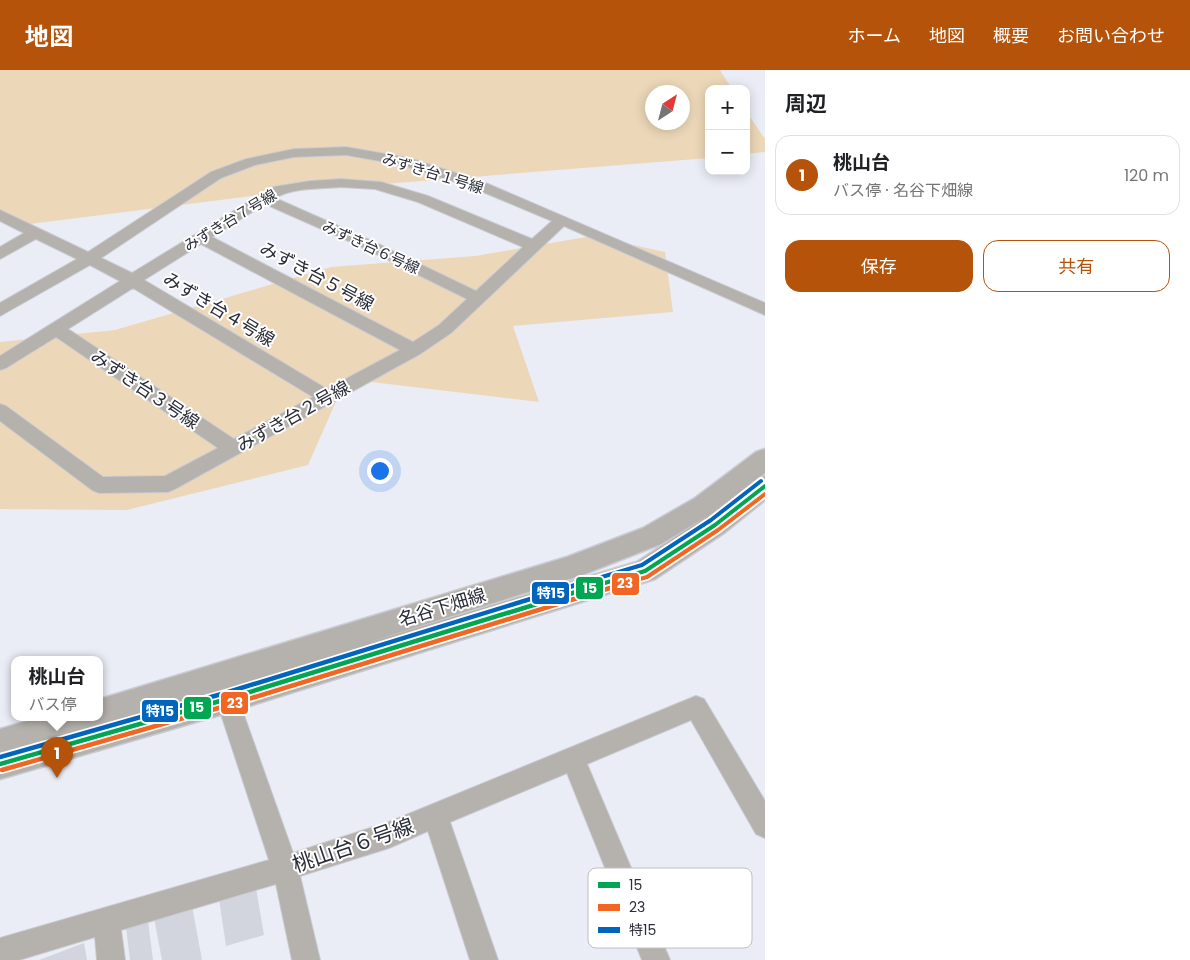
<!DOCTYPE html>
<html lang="ja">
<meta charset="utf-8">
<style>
:root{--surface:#fff;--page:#f2f2f2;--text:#202124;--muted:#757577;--line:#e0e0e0;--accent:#b45309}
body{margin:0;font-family:Poppins,"Noto Sans JP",sans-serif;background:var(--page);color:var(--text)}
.controls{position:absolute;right:15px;top:15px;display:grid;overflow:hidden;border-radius:10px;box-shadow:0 2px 12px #0003}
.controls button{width:45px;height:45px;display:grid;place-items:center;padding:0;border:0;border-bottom:1px solid var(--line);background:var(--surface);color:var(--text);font:25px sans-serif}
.compass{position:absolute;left:645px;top:15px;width:45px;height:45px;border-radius:50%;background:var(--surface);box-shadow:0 2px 12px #0003;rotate:36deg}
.you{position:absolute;left:379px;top:400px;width:18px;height:18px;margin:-12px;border:4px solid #fff;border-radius:50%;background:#1a73e8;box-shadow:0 0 0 8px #1a73e833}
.badge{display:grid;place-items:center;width:32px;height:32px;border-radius:50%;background:var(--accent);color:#fff;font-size:16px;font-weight:700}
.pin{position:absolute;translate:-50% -41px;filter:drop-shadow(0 1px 2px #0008)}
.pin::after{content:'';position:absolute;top:26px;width:18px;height:15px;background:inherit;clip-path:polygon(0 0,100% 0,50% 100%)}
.popup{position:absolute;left:11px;top:586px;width:92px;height:65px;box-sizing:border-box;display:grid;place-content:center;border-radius:10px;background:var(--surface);filter:drop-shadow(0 1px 4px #0005);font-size:16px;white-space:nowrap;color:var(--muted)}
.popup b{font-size:19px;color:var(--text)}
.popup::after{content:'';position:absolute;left:50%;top:100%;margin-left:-10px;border:10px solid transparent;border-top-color:var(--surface)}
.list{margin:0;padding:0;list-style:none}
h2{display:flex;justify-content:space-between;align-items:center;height:65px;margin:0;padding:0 20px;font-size:21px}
h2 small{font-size:16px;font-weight:400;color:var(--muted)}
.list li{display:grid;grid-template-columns:32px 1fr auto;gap:15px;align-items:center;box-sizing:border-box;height:80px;margin:0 10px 10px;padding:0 10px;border:1px solid var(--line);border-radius:15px}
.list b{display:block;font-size:19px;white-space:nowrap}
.list p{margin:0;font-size:16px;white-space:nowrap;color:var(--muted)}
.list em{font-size:16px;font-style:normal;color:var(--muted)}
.actions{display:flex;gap:10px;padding:15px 20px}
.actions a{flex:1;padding:11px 0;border:1px solid var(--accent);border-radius:15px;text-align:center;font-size:18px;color:var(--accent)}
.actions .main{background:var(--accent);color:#fff}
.map{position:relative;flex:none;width:765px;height:890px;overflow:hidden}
header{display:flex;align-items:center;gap:30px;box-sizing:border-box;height:70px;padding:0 25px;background:var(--accent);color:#fff}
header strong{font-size:24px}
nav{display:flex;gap:28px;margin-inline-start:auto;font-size:18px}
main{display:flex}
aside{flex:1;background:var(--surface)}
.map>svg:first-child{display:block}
.green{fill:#ecd8b8;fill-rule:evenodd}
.building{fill:#d2d4de}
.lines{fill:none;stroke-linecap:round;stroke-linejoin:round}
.minor-casing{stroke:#c9cbd3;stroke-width:2}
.tertiary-casing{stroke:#c9cbd3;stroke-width:3}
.minor{fill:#b5b1ac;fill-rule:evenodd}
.tertiary{fill:#b5b1ac;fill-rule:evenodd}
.bus-1-far1-casing{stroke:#fff;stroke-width:8}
.bus-1-casing{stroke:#fff;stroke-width:8}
.bus-2-far1-casing{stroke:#fff;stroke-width:8}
.bus-2-casing{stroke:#fff;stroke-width:8}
.bus-3-far1-casing{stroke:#fff;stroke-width:8}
.bus-3-casing{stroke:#fff;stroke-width:8}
.bus-1-far1{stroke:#00a651;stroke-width:4}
.bus-1{stroke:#00a651;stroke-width:4.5}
.bus-2-far1{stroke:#f26522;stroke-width:4}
.bus-2{stroke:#f26522;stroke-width:4.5}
.bus-3-far1{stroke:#0065bd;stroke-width:4}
.bus-3{stroke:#0065bd;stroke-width:4.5}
.labels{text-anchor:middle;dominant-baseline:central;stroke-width:4;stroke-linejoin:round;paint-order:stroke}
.far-street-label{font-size:15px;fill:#2a2d38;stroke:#fff}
.street-label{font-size:18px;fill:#2a2d38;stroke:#fff}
.near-street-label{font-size:21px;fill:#2a2d38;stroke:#fff}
.key{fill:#fff;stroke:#bfc0c3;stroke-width:1}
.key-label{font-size:14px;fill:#2a2d38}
.line-badge{stroke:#fff;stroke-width:2}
.badge-label{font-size:14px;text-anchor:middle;font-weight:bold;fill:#fff}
</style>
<header>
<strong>地図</strong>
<nav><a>ホーム</a><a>地図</a><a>概要</a><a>お問い合わせ</a></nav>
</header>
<main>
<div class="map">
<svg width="765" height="890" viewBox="0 0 765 890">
<rect width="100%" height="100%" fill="#ebedf6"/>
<!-- green -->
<path class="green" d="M0 0H720L732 19H709V88L284 122 30 154 0 151ZM652 22H682V52H652Z
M746 41 765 69V82L746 84Z
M592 166 665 182 673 242 513 256 539 332 346 309 308 395 127 440 0 439V272L115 260 331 197 475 186Z"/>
<!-- building -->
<path class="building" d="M256 818 264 865 226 876 219 829Z
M192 836 202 890H162L154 848Z
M148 851 153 890H130L126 857Z
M84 873 87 890H39Z"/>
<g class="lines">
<!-- minor casing -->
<g class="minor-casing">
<path id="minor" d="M346 77 409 88 481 111 765 233V245L564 156 451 263 420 284 175 419 168 422 99 423 92 420 0 351V334L6 336 103 407 165 406 218 378 56 267 6 298 0 300V286L120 211 90 195 0 246V233L77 189 36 169 0 189V177L24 163 0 151V140L88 182 211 102 246 89 294 79ZM346 85 402 95 471 117 552 151 532 169 428 126 381 112 341 109 310 111 273 117 132 203 101 188 221 108 255 95 294 87ZM341 117 375 119 418 132 523 177 476 221 372 171 275 128C294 117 320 119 341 117ZM265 134 362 177 467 229 439 255 413 272 212 167ZM201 174 400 280 327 319 144 210ZM133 218 313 327 234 369 68 259Z
M223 607 231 610 234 617 293 783 389 752 696 626 704 629 765 731V768L756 764 691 650 587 694 670 890H642L567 703 450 752 498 890H470L428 761 389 778 300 806 320 890H292L276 814 121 860 125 890H97L95 867 19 890H0V868L269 790 212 617 215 610Z"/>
</g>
<!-- tertiary casing -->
<g class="tertiary-casing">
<path id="tertiary" d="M765 379V403L757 409 765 406V430L724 463 655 509 227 643 0 709V659L41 647H100V629L567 487 643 458 695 428 756 382ZM709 445 637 492 366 573 582 505 661 474Z"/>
</g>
<!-- minor -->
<use href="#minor" class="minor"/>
<!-- tertiary -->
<use href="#tertiary" class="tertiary"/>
<!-- bus-1-far1 casing -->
<g class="bus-1-far1-casing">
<path id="bus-1-far1" d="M598 515 645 501 715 455 765 416"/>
</g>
<!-- bus-1 casing -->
<g class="bus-1-casing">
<path id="bus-1" d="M0 694 227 629 602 514"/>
</g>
<!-- bus-2-far1 casing -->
<g class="bus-2-far1-casing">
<path id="bus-2-far1" d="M619 515 647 507 718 460 765 424"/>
</g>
<!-- bus-2 casing -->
<g class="bus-2-casing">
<path id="bus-2" d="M2 700 229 635 623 514"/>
</g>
<!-- bus-3-far1 casing -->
<g class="bus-3-far1-casing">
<path id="bus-3-far1" d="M575 515 642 495 711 450 761 411"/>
</g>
<!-- bus-3 casing -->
<g class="bus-3-casing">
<path id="bus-3" d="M0 687 225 623 579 514"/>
</g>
<!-- bus-1-far1 -->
<use href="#bus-1-far1" class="bus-1-far1"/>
<!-- bus-1 -->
<use href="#bus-1" class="bus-1"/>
<!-- bus-2-far1 -->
<use href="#bus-2-far1" class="bus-2-far1"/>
<!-- bus-2 -->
<use href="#bus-2" class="bus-2"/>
<!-- bus-3-far1 -->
<use href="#bus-3-far1" class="bus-3-far1"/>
<!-- bus-3 -->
<use href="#bus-3" class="bus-3"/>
</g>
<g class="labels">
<!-- far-street labels -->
<g class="far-street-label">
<text transform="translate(433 103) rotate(17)">みずき台１号線</text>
<text transform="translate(230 150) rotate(-31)">みずき台７号線</text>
<text transform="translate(371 177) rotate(25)">みずき台６号線</text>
</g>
<!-- street labels -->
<g class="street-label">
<text transform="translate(317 206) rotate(28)">みずき台５号線</text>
<text transform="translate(219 239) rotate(31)">みずき台４号線</text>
<text transform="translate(145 319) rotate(34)">みずき台３号線</text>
<text transform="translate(293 346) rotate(-29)">みずき台２号線</text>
<text transform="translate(442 537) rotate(-17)">名谷下畑線</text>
</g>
<!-- near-street labels -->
<g class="near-street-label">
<text transform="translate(353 775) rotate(-19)">桃山台６号線</text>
</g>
</g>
<!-- legend -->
<rect x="588" y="798" width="164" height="80" rx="8" class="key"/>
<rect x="598" y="812" width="22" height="6" fill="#00a651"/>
<rect x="598" y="834" width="22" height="7" fill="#f26522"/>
<rect x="598" y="857" width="22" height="6" fill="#0065bd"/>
<g class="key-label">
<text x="629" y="820">15</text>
<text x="629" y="842">23</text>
<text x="629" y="865">特15</text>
</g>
<g class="line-badge">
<rect x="611" y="502" width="29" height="24" rx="5" fill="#f26522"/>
<rect x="575" y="506" width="29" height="24" rx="5" fill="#00a651"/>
<rect x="531" y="511" width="39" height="24" rx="5" fill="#0065bd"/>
<rect x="220" y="621" width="29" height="24" rx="5" fill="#f26522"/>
<rect x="183" y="626" width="29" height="24" rx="5" fill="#00a651"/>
<rect x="141" y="629" width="38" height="24" rx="5" fill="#0065bd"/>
</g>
<g class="badge-label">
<text x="625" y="518">23</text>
<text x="590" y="523">15</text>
<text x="551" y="528">特15</text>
<text x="235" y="638">23</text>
<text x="197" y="642">15</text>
<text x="160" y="646">特15</text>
</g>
</svg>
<div class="controls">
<button>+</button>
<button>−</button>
</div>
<svg class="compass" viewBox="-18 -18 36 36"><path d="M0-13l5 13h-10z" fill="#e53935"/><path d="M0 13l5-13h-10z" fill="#757577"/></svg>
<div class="you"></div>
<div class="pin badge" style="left:57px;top:708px">1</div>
<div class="popup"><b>桃山台</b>バス停</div>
</div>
<aside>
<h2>周辺<small></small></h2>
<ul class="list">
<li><span class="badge">1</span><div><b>桃山台</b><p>バス停 · 名谷下畑線</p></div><em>120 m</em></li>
</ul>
<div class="actions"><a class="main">保存</a><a>共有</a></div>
</aside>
</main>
